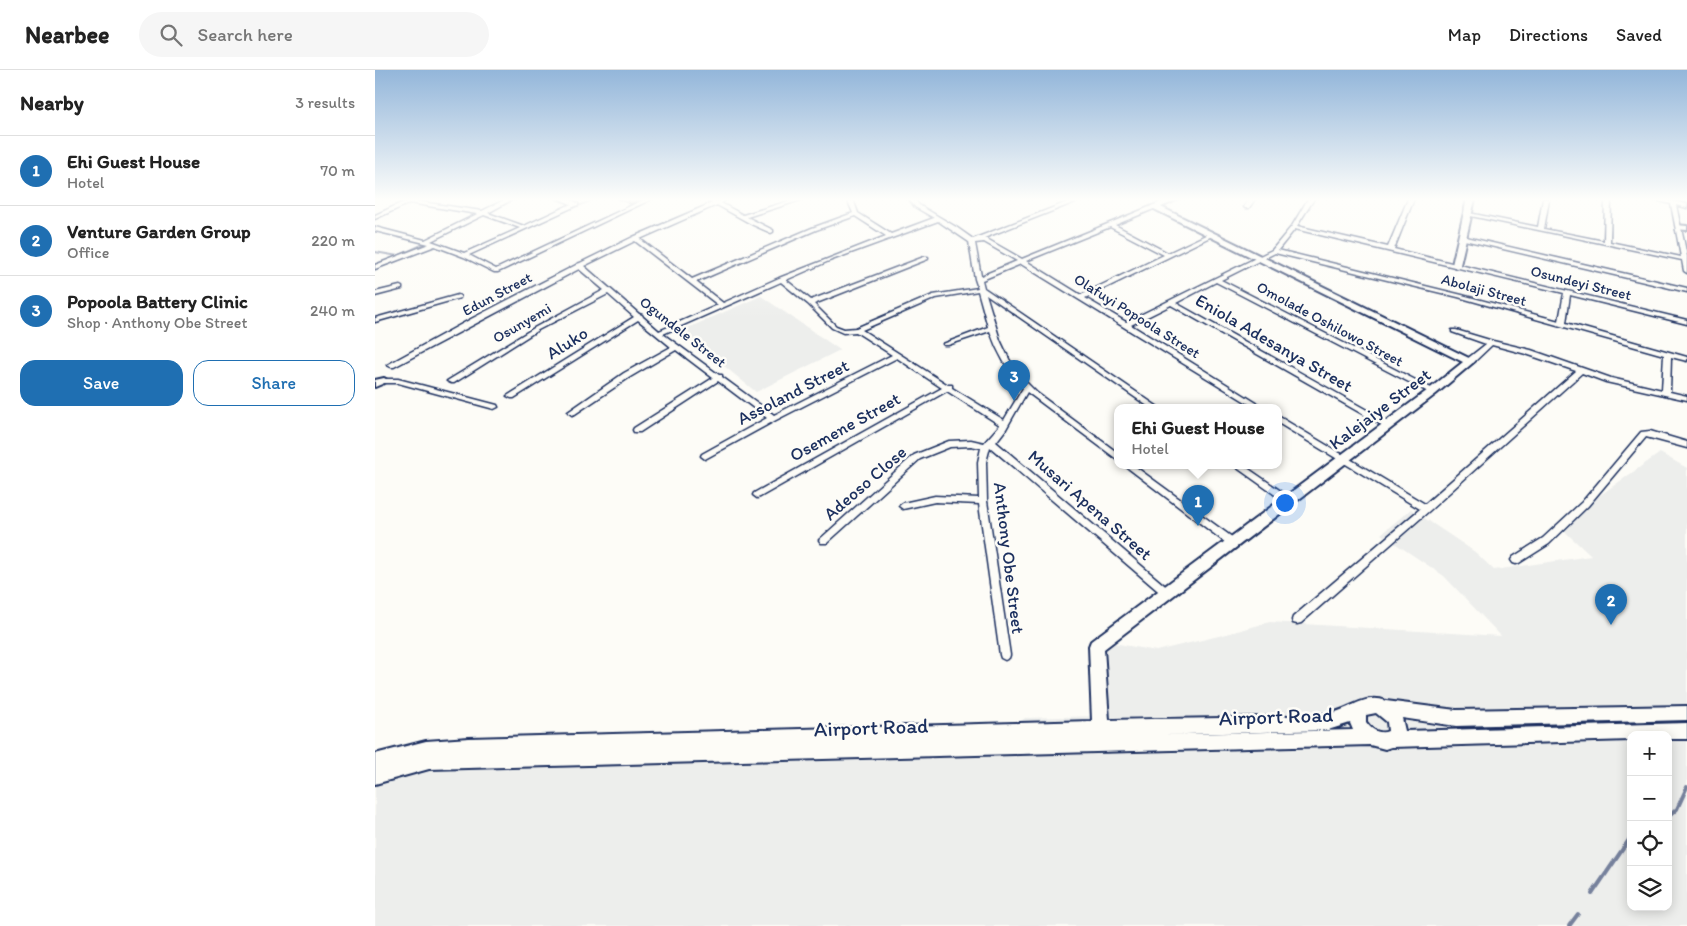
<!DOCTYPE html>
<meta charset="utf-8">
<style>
:root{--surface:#fff;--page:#f6f6f6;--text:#222;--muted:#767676;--line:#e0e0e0;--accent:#1f6fb2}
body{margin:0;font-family:Itim,sans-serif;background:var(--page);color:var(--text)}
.controls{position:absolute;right:15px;bottom:15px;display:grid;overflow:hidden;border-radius:10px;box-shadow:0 2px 12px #0003}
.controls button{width:45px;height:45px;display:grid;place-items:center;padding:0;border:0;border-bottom:1px solid var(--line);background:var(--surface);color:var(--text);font:25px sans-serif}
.you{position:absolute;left:909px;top:432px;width:18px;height:18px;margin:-12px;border:4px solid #fff;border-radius:50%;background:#1a73e8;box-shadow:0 0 0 8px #1a73e833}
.badge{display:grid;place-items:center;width:32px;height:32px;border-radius:50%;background:var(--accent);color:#fff;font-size:16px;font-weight:700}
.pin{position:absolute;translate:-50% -41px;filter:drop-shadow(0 1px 2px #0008)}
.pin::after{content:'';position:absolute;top:26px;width:18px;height:15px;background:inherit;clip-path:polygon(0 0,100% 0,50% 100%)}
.popup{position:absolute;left:739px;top:334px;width:168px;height:65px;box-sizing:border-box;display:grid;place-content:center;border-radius:10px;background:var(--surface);filter:drop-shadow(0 1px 4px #0005);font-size:16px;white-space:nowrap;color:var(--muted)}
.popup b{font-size:19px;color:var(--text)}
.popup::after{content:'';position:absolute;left:50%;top:100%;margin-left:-10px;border:10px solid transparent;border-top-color:var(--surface)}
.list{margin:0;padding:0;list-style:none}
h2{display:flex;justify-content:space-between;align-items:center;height:65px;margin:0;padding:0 20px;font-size:21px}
h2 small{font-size:16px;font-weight:400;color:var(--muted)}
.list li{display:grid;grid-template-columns:32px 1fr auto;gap:15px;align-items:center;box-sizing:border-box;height:70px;padding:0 20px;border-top:1px solid var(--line)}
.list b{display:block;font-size:19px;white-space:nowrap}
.list p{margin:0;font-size:16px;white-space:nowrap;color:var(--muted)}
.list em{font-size:16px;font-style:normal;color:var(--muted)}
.actions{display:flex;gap:10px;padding:15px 20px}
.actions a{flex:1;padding:11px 0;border:1px solid var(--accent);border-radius:15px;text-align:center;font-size:18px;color:var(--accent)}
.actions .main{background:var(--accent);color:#fff}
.icon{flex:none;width:28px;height:28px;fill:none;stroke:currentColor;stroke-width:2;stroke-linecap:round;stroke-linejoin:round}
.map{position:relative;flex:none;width:1312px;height:856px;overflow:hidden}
header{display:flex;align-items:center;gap:30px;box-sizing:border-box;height:70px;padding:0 25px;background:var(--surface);border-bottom:1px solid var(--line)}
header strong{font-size:24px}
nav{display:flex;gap:28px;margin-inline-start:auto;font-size:18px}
.search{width:350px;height:45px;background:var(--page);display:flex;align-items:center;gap:12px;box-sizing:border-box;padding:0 18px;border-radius:28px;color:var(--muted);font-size:19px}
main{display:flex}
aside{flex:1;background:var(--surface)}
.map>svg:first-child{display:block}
.built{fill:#edeeec;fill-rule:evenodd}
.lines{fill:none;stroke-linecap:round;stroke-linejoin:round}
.stream-far1{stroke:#76819c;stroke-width:2}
.stream{stroke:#76819c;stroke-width:4}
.street-casing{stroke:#1b2f5e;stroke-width:3}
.secondary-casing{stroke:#1b2f5e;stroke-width:4}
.street{fill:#fdfcf7;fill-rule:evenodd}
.secondary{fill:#fdfcf7;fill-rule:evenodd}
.wall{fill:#adafb5;stroke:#1b2f5e}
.shaded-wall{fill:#8d8f94;stroke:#1b2f5e}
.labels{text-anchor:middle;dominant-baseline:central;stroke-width:5;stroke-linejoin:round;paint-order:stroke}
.far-street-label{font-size:15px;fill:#1b2f5e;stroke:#fdfcf7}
.street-label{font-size:18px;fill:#1b2f5e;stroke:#fdfcf7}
.near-street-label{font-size:21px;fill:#1b2f5e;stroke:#fdfcf7}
</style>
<header>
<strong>Nearbee</strong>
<div class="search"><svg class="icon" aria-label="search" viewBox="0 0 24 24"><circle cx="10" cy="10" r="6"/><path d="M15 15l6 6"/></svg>Search here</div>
<nav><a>Map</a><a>Directions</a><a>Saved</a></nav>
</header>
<main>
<aside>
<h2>Nearby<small>3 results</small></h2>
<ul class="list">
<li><span class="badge">1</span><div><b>Ehi Guest House</b><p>Hotel</p></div><em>70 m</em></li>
<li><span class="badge">2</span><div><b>Venture Garden Group</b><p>Office</p></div><em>220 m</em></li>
<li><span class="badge">3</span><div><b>Popoola Battery Clinic</b><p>Shop · Anthony Obe Street</p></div><em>240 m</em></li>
</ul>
<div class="actions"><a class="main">Save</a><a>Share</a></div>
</aside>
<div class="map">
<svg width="1312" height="856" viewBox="0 0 1312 856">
<rect width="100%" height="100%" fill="#fdfcf7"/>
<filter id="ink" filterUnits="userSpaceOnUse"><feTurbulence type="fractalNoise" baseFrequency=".02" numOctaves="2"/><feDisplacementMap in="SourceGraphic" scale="10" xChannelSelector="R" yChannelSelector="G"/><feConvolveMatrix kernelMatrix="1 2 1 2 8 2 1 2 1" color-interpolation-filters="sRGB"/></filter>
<g filter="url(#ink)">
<!-- built -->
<path class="built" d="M386 226 465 280 381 322 306 261Z
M1285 383 1312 398V856H0V683L43 673 643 653 650 648 728 646 717 569 781 581 848 565 895 552 1126 566 1069 506 1006 464 1036 439 1100 482 1119 500 1216 486 1184 456 1214 433ZM1256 665H1293V837H1256Z"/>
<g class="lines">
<!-- stream-far1 -->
<path class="stream-far1" d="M180 129 198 135
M203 136 220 129
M122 138 140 129
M64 167 93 153
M0 182 23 186 53 172"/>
<!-- stream -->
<path class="stream" d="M1293 747 1302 739 1312 717
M1217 824 1256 767
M1194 856 1203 844"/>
<!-- street casing -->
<g class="street-casing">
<path id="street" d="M35 129H42L40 131 107 141 131 129H138L113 143 149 156 196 134 185 129H193L203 133V135L94 185 121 199 270 129H277L123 202H119L89 187 60 176 0 199V195L54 174 0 161V157L50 170 102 144 35 133 0 149V145ZM109 145 145 158 89 183 56 171Z
M331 129 342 131 352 129 346 133 368 145 420 129H429L372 147 398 160V162L396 163 378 155 342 135 265 169 317 209 437 158 478 143 472 129H478L483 143 516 164 559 148 540 137 534 129H539L544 135 581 157 598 169 700 129H708L609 168 612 169 647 189 779 135 782 137 781 138 740 155 793 183 835 163H839V165L710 228 751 252 897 180 917 156 933 129H939L922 156 1013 177 1033 129H1039L1019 179 1312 250V254L1195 225 1191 253 1312 287V291L1296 287 1295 322 1312 326V330L1231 312 1207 303 1054 441 926 553 922 554 918 553 917 550 918 547 1045 439 903 353V346L1050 434 1201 301 1151 284 1117 275 1098 293H1092V289L1111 274 1077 262V260H1081L1118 271 1156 280 1236 308 1287 320 1289 285 1083 227 900 183 846 210 1060 320 1061 322 1060 324H1057L841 212 801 233 1015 353 1016 355 1015 357 1012 358 796 235 756 255 888 337H879L646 194 607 210 609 218 783 337H774L611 224 625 270 634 289 643 304 662 323 743 383V390L652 322 631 359 621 372 795 520 797 523 795 526 792 527 789 526 615 377 611 392 612 431 635 585 634 588 630 590 626 588 625 585 604 434 560 432 528 439 524 436 528 433 560 426 604 428 603 392 606 378 596 376 575 377 545 389 452 473H446L444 470 539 385 574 371 596 370 609 373 625 355 572 321 385 427 382 428 378 425 379 423 567 318 522 288 401 350 330 389 326 386 327 384 392 348 343 311 265 362H259L258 360 259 358 338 308 301 280 255 307 200 344 197 345 193 342 249 303 296 277 263 250 139 328H136L132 326 259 247 233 224 163 260 79 313H76L72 311 159 258 229 220 204 199 19 297H16L12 295 96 249 201 195 202 194 205 193 258 167 337 133ZM480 146 511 166 404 208 348 233 321 212 441 160ZM563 151 594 172 600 209 603 218 558 225 481 258 469 259 461 256 439 234 553 189V187H549L436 230 411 210 454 191ZM735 157 789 185 706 225 651 191ZM920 159 1189 223 1184 251 1087 225 903 180ZM260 171 343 235 284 261 268 247 267 245 264 244 209 196ZM609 172 642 191 606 206 600 173ZM406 212 433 234 457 258 468 263 481 262 517 285 399 345 347 307V305H344L288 264ZM603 221 613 257 568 274 569 275H573L615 261C622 282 633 301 648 318L629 350 577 318V315H573L487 260 561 228Z
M874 129H880L874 138H870L869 137Z
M1168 129H1174L1169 159 1229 171 1230 129H1236L1235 172 1306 187 1296 134 1276 129H1287L1312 134V138L1301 135 1312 186V203L1309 201 1307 190 1091 145 1094 143 1163 157Z
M1087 166 1312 218V222L1085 169V167Z
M25 216 27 217V219L0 226V222Z
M83 225 85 226V228L0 252V248Z
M6 309H23L122 335 123 337 119 339 23 313H6Z
M1275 361 1312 372V378L1271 367 1213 436 1174 474 1144 493 1141 494 1138 493 1136 490 1138 487 1168 468 1207 432 1266 362Z
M749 395H758L861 470 863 473 861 476H855Z
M858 395H868L916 428 917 430 916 432H910Z"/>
</g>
<!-- secondary casing -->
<g class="secondary-casing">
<path id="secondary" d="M792 129H804L786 137 1100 291 1061 324 729 579 734 650C806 648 878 649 950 644 972 643 989 622 1011 631L1081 640 1312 636V650L1081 656 1027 648 1030 661 1312 653V669H1293V665H1256V670L1016 677 1010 679 995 675 54 699 0 714V684L51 671 94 668 717 651 714 576 716 571 1053 320 1088 292 775 137ZM1001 643 1012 652 1013 661C1004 665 996 659 991 652V645ZM975 653 978 660 774 665 953 660Z
M1092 129H1100L1085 195 1081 198 1077 195Z
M1301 155 1312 156V160L1301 159Z
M9 308 14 311 0 317V310Z"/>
</g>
<!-- street -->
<use href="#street" class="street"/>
<!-- secondary -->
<use href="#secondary" class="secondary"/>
</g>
<!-- wall -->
<path class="wall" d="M242 129H265L255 134Z"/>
<!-- shaded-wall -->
<path class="shaded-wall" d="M253 129H265L255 134Z"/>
</g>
<!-- sky -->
<linearGradient id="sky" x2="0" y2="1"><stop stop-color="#93b6da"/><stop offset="0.52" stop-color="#fefefb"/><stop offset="1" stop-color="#fefefb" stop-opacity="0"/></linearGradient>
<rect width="1312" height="249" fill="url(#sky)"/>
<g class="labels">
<!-- far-street labels -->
<g class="far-street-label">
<text transform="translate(1206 213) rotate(14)">Osundeyi Street</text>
<text transform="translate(1109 220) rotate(15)">Abolaji Street</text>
<text transform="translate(122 224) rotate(-28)">Edun Street</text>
<text transform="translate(762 246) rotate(32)">Olafuyi Popoola Street</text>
<text transform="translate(147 253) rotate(-30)">Osunyemi</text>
<text transform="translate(955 254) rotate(28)">Omolade Oshilowo Street</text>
<text transform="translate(308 262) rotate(38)">Ogundele Street</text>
</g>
<!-- street labels -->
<g class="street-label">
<text transform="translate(192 273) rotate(-32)">Aluko</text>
<text transform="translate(899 273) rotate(30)">Eniola Adesanya Street</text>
<text transform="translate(418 322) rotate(-27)">Assoland Street</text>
<text transform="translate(1005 339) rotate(-37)">Kalejaiye Street</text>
<text transform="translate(470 357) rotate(-29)">Osemene Street</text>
<text transform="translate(490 413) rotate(-41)">Adeoso Close</text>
<text transform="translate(715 435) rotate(41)">Musari Apena Street</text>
<text transform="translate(634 488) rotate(83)">Anthony Obe Street</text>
</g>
<!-- near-street labels -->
<g class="near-street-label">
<text transform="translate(901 646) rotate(-2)">Airport Road</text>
<text transform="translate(496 657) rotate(-2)">Airport Road</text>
</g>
</g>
</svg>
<div class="controls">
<button>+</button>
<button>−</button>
<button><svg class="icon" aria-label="locate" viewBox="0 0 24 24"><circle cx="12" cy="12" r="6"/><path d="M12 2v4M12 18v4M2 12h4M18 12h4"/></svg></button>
<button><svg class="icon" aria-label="layers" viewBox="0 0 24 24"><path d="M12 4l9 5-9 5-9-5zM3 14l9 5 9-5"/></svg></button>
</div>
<div class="you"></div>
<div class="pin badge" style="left:823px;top:456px">1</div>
<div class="popup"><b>Ehi Guest House</b>Hotel</div>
<div class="pin badge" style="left:1236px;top:555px">2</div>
<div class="pin badge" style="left:639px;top:331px">3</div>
</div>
</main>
